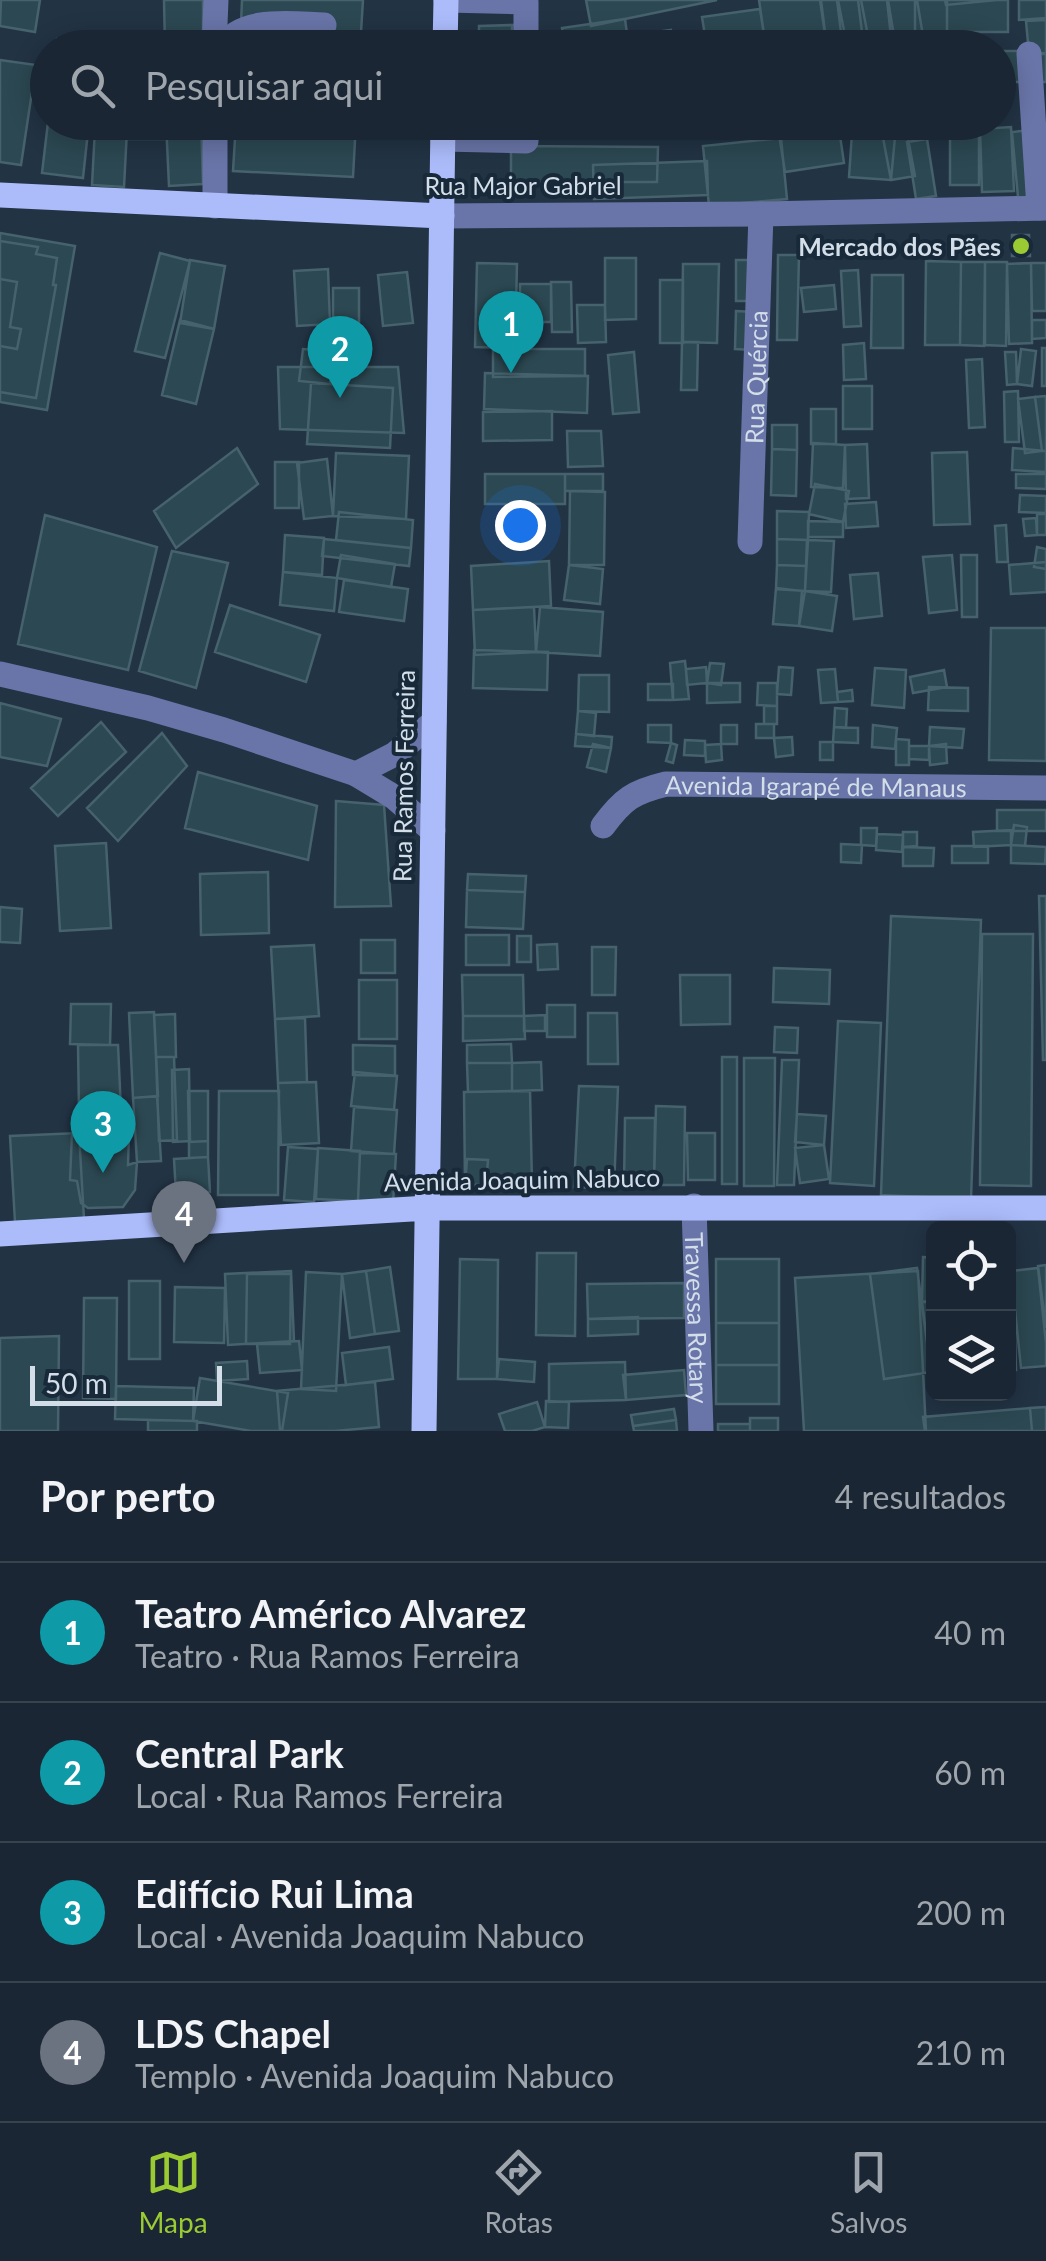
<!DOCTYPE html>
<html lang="pt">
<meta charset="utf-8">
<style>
:root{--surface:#1a2633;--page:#27323f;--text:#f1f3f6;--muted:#9fa5ac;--line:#38434e;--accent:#9bcb33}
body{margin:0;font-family:Lato,sans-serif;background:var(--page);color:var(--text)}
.controls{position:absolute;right:30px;bottom:30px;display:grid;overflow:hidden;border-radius:15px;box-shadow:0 5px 25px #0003}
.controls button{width:90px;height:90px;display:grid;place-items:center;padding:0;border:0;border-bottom:2px solid var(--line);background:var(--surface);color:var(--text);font:50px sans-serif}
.scale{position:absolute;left:30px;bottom:25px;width:192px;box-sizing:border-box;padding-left:10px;border:5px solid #d3dee9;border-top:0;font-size:28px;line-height:35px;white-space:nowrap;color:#d3dee9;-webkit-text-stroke:8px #182939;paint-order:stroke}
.you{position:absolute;left:520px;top:525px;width:35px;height:35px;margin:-25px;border:8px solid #fff;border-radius:50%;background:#1a73e8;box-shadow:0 0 0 15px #1a73e833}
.badge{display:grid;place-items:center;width:65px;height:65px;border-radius:50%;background:var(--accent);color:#fff;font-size:32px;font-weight:700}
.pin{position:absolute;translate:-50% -82px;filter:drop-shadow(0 2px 5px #0008)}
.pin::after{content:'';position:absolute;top:52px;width:35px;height:30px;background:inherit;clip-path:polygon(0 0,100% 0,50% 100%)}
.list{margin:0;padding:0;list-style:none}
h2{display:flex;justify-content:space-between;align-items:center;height:130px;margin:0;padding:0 40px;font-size:42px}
h2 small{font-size:32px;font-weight:400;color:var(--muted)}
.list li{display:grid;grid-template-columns:65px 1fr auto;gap:30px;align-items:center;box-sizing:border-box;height:140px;padding:0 40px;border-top:2px solid var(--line)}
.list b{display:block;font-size:38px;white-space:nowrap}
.list p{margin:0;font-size:32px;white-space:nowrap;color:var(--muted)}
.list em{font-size:32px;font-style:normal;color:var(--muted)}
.icon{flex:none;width:55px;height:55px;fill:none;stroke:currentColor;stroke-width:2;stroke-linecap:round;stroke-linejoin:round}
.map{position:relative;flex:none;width:1046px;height:1431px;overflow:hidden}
.search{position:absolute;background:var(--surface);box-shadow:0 5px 25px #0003;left:30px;right:30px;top:30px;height:110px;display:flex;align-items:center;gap:25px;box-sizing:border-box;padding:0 35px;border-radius:55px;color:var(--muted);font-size:38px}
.sheet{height:690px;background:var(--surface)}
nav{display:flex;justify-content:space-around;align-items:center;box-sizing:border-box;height:140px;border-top:2px solid var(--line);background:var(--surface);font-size:28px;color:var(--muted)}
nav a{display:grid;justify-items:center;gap:5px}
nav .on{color:var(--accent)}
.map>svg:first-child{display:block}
.building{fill:#2c4852;stroke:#46626d;stroke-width:2.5}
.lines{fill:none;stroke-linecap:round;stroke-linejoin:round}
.minor{stroke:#6975a8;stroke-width:25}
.major{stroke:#acbcfb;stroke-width:25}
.poi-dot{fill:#9bcb33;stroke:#182939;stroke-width:4}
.labels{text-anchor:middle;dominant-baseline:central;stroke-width:8;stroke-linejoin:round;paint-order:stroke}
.street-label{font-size:25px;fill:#d3dee9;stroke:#182939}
.poi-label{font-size:25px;font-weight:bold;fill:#d3dee9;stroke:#182939;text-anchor:end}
</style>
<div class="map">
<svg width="1046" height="1431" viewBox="0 0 1046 1431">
<rect width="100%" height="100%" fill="#234"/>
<!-- building -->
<path class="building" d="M1 0H40L35 32 0 26Z
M164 0H203V48H165Z
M242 0H363L360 48H240Z
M586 0H717L591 26Z
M759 0H820L827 48H766Z
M821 0H837L843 48H827Z
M838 0H861L868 36 846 41Z
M858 0H887L892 46 864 48Z
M888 0H917L925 48H896Z
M915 0H947V36H915Z
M945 0H997L946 5Z
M947 0H1008V32H947Z
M1019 0H1046V18L1019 20Z
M760 9 766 48H707L702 17Z
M625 19 629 48H565L562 28Z
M1046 20V53L1029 54 1026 21Z
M512 25V48H479V26Z
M522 25V48H479V26Z
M671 30 674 48H628L626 36Z
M85 37 128 43V48H84Z
M57 39 98 44 97 48H56Z
M129 41H164V48H129Z
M998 51H1029V82H998Z
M1029 54H1046V82H1029Z
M0 60 36 65 21 165 0 162Z
M48 122H89L83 178 42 173Z
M74 122H118L117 131 74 125Z
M129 122H164V139H129Z
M166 122H201L203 184 169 186Z
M236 122H356L353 177 233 171Z
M480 122H512V126H480Z
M480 122H523V126H480Z
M718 122H777L778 126 720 135Z
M777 122H838L844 163 785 172Z
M880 122H905L915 176 891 180Z
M925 122H951L953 134 926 137Z
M950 122H979V185H950Z
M1011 127 1014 191 982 192 980 129Z
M95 128 127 130 124 187 92 185Z
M1042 129 1046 176 1019 208 1012 132Z
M852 133 895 137 891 180 849 177Z
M781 138 787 199 709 206 703 146Z
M927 139 936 196 916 199 907 142Z
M511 146 658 147 657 182H511Z
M707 161 708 195 594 199 593 165Z
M0 233 75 246 47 410 0 402Z
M1012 235H1029L1030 256H1012Z
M0 241 38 247 36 254 57 258 53 285H56L36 398 0 392V346L17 349 21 329 10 327 17 282 0 279Z
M160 253 190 261 165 358 135 351Z
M778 255H799L797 340H777Z
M605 258H636V319L605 320Z
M190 260 225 266 214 329 180 323Z
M736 260H757L758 301H736Z
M926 261 961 262 960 345H925Z
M961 262H985L984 346 960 345Z
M985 262H1007L1006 346 985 345Z
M477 263 517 264 515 348 475 347Z
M1031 263H1046V311H1032Z
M1031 263 1032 343 1009 344 1007 264Z
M683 264H719L717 343 682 342Z
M328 269 330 324 297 326 294 271Z
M858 270 861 326 844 327 841 271Z
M407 272 413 323 383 326 378 275Z
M872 275H903V348H871Z
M660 280H683V343H660Z
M551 282H571L572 332H552Z
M520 284H551V322H520Z
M834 285 836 309 804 312 801 288Z
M333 288H359V352H333Z
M577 305H605L606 342 578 343Z
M736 311 753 312 752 350 735 349Z
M180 320 214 329 196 404 162 395Z
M1032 320H1046V338L1032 339Z
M682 342H698L697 390H681Z
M864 343 866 379 844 380 843 345Z
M1042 348H1046V386H1042Z
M303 349 333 352 330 384 299 381Z
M493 349H585V376L493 377Z
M1021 349 1036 351 1032 386 1017 384Z
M634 352 639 412 613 414 608 355Z
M1005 352H1016L1017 384 1007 385Z
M982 359 985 427 969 428 966 360Z
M278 367H398L404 433 280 429Z
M485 373 588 376 587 413 484 409Z
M311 383 393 388 390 448 307 444Z
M843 386H872V429H843Z
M1018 391 1019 442H1005L1004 392Z
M1046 396V451H1042L1035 397Z
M1035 397 1042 451 1025 453 1018 399Z
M811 409H836V444H811Z
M552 411V440L483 441V412Z
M772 425H797V450L772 449Z
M567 431H601L603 466 568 467Z
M813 443 845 445 843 488 811 487Z
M867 444 869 498 846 499 845 445Z
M237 448 258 484 176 548 154 511Z
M1013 448 1046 451V472L1012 470Z
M772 449 797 450 796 496 771 495Z
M967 452 970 524 934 525 932 453Z
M336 453 409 456 406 519 333 516Z
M327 459 333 516 304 519 297 463Z
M275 462H299V508H275Z
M485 474H565V504H485Z
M565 474H603V491H565Z
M1016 474H1046V489L1016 488Z
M815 484 849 491 843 522 809 514Z
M570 491 605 492 604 565H569Z
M1020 495 1046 496V513L1019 512Z
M876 502 878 526 846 528 845 504Z
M777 511 809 512 808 540 777 539Z
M339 512 413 520 411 548 336 540Z
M1037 514H1046V535H1037Z
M45 515 157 547 128 670 18 644Z
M1036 518 1037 535 1025 536 1023 519Z
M808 521 843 522V537H808Z
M1006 525 1008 562H997L995 526Z
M285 535 324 538 322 575 283 572Z
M324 539 411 548 409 566 322 556Z
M777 539 807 540 806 566 777 565Z
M808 540 834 541 831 592 805 591Z
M1037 547 1046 549V569L1034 567Z
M172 551 228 563 196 688 139 671Z
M341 555 395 564 391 587 337 578Z
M952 555 957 610 929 613 923 557Z
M961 555H977V617H962Z
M549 561 551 606 473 610 471 566Z
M1046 562V592L1011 594 1009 565Z
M569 565 603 569 600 604 564 600Z
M777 565 806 566 805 591 776 589Z
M283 572 337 578 334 611 280 605Z
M878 573 882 616 854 619 850 575Z
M344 580 408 589 404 621 339 612Z
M776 588 802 591 799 626 773 624Z
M805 591 837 596 832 631 799 626Z
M230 605 320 635 306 682 215 652Z
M534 607 536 652 475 655 473 610Z
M540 607 603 612 600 656 536 652Z
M991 628H1046V761L989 760Z
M474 650 548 652 547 690 473 688Z
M685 661 689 699 673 700 670 663Z
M710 663 724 664 721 685 707 683Z
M706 667 707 683 687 685 686 669Z
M779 667 793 668 791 695 777 694Z
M875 668 906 670 904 708 872 705Z
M835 669 838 702 821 703 818 670Z
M944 670 947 687 913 693 910 677Z
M579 675H609V712L578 711Z
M707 683H740V702L707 703Z
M758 683H777V706L757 705Z
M648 684H673V700H648Z
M929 687 968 688V711L928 710Z
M852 690 853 701 838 702 837 692Z
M0 703 61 719 47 766 0 757Z
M764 706H777V724H764Z
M835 708 847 709 846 728 834 727Z
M578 711 596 713 594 736 576 734Z
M101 722 126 752 58 816 31 788Z
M756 724H774V738H756Z
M648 725H671V743L648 742Z
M721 725H737V744H721Z
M873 725 897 728 895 749 872 747Z
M834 727 858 728V743L833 742Z
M930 727 964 729 962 748 929 746Z
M162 733 187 766 118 841 87 808Z
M576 734 612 737 611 748 575 746Z
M792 737 793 755 776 757 774 738Z
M896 739 909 740V765H896Z
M685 740 705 741V756L684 755Z
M820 742H833V760H820Z
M671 743 677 745 673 763 666 761Z
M593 744 611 748 606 772 587 767Z
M721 744 722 760 706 762 705 745Z
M946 744 947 763 930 765 929 746Z
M909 746H929V760L909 759Z
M198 772 317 806 308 860 185 828Z
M336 801 384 805 391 906 335 907Z
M997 810H1046V831H997Z
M1014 825 1027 827 1025 846 1011 845Z
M861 828H877L876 846 861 845Z
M1011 830V845L974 847 973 832Z
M903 832H917V846L903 847Z
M877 834 903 835 902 852 876 850Z
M106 843 111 928 60 931 55 846Z
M841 844 862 845 861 863 841 862Z
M1011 845 1046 847 1045 864 1011 863Z
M952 846H988V863H952Z
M903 847 934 848 933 866H903Z
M268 872 269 933 201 935 200 874Z
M468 874 526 876 525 892 467 890Z
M467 890 525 892 523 929 466 927Z
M1039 896H1046V1060H1043Z
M0 907 22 909 20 943 0 942Z
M891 916 981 920 971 1199 881 1195Z
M982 934H1033L1031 1186 980 1185Z
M466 935H509V965H466Z
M517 936H531V962H517Z
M361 940H395V973H361Z
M557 944 558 969 538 970 537 945Z
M314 945 319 1016 275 1019 271 947Z
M592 947H616L615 995H592Z
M774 968 830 970 829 1004 773 1002Z
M462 975H523L524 1016H463Z
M680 975H730V1024L681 1025Z
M359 980H397V1039H359Z
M71 1004H111L110 1045 70 1044Z
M547 1005H575V1037H547Z
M154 1012 158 1096 133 1098 129 1013Z
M588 1013H617L618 1064H588Z
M175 1014 176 1057H156L154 1015Z
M545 1015V1031H524V1016Z
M463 1016H524L525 1039 463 1041Z
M305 1018 307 1082 278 1083 275 1019Z
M838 1021 881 1023 874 1186 830 1183Z
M775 1027 798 1028 797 1053 774 1052Z
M511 1044 512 1063H467V1045Z
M78 1045H118L121 1111 79 1113Z
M353 1045 395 1046V1076L353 1075Z
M156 1057H174L177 1140 159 1141Z
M722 1057H737V1184H722Z
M744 1058H775L774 1186H744Z
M782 1060H799L794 1185H777Z
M541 1062 542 1090 512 1091V1063Z
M467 1063H512V1091L468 1092Z
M189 1069 190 1141 173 1142 172 1070Z
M355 1072 397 1076 394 1110 351 1106Z
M316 1082 319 1143 281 1145 278 1083Z
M579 1086 618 1087 614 1189 574 1187Z
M188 1091H208V1141L189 1142Z
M219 1091H279L278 1195H218Z
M530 1091 532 1184 465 1185 464 1092Z
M157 1096 161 1161 137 1162 133 1098Z
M656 1106 685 1107 684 1185H654Z
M354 1107 397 1110 394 1154 351 1151Z
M797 1114 826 1116 824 1145 795 1142Z
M625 1118H655L654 1185 624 1184Z
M121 1127 129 1133 128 1165 137 1162 135 1190 123 1207 88 1208 81 1203 77 1181 70 1180 72 1133Z
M79 1133 84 1219 15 1222 10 1136Z
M687 1133H715V1180H688Z
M208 1141V1157L189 1158V1142Z
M824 1145 829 1179 800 1183 795 1148Z
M288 1147 318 1149 314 1202 284 1200Z
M318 1148 360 1151 358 1201 316 1199Z
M360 1153 396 1154 393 1203 358 1201Z
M208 1157 210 1192 176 1194 174 1159Z
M467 1159 488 1160 486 1186 465 1185Z
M1008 1252H1013L1014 1301H1008Z
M537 1253H576L575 1336 536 1335Z
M923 1257 934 1258V1302H922Z
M460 1259 498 1260 497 1379H458Z
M716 1259H779V1323H716Z
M1046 1265V1328L1038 1266Z
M390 1267 399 1331 375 1334 366 1271Z
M917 1268 931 1372 884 1379 870 1274Z
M1038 1268 1046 1343V1366L1021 1368 1011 1271Z
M291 1271 294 1341 228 1345 225 1274Z
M366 1271 375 1334 350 1338 342 1274Z
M918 1271 926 1431H804L795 1278Z
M306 1272 342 1274 336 1391 301 1389Z
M247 1274H291L290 1344H246Z
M129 1281H160V1359H129Z
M684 1283V1318L588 1319 587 1284Z
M175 1287 225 1288 224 1343 174 1342Z
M84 1298H117L116 1399 83 1398Z
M934 1300V1372H931L922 1302Z
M1008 1301H1014L1016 1370H1008Z
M638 1317V1334L588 1336V1319Z
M716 1323H779V1365H716Z
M59 1336 58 1431H0V1338Z
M299 1341 302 1370 260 1373 257 1344Z
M389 1347 393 1379 346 1385 342 1353Z
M499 1359 535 1362 534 1382 497 1379Z
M247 1361 248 1379 217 1381 216 1363Z
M625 1362 626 1400 549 1402V1364Z
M716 1365H779V1404H716Z
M684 1370 686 1395 626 1400 623 1375Z
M200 1378 288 1393 282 1431H251L193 1421Z
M375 1382 379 1427 335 1431H280L277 1391Z
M116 1386 194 1388 193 1421 115 1419Z
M546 1401 569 1402 568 1428 545 1427Z
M537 1402 545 1427 532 1431H505L499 1414Z
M1046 1407V1431H1032L1030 1408Z
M1030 1408 1032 1431H925L923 1417Z
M674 1409 676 1420 633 1426 631 1415Z
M750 1418H778V1431H750Z
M148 1420 197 1421V1431H148Z
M676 1420 677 1431H634L633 1426Z
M718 1424H750V1431H718Z"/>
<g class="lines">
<!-- minor -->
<g class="minor">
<path d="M446 0 526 2V48"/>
<path d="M214 48 216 0"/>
<path d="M222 48C241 16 291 24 324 25"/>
<path d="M1029 54 1039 208"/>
<path d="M443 139 526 141V122"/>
<path d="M215 206V122"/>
<path d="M442 216 761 214 1046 208"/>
<path id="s1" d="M750 542 761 214"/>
<path d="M0 674 148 708 224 730 356 774 394 797 433 831"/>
<path d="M356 774 395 754 434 722"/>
<path id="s2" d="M603 826C623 799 633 792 666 784L1046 788"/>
<path id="s3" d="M694 1206 701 1431"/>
</g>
<!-- major -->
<path class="major" d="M445 48 446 0
M0 195 442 216
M0 1234 428 1208H1046
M424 1431 443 122"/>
</g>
<!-- markers -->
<circle class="poi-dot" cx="1021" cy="246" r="10"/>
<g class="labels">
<!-- street labels -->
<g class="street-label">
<text x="523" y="185">Rua Major Gabriel</text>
<text stroke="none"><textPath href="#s1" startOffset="165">Rua Quércia</textPath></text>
<text transform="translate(403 776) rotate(-89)">Rua Ramos Ferreira</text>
<text stroke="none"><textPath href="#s2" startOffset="228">Avenida Igarapé de Manaus</textPath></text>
<text transform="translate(522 1179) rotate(-1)">Avenida Joaquim Nabuco</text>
<text stroke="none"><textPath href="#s3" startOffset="112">Travessa Rotary</textPath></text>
</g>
<!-- poi labels -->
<g class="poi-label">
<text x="1001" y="246">Mercado dos Pães</text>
</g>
</g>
</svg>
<div class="controls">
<button><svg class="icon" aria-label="locate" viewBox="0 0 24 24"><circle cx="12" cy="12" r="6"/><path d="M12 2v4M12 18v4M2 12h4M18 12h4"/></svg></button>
<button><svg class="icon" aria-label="layers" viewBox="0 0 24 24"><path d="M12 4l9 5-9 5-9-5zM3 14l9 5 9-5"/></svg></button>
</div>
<div class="scale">50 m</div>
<div class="you"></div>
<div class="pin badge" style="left:511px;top:373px;background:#0f9aa8">1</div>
<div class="pin badge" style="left:340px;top:398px;background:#0f9aa8">2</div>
<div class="pin badge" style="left:103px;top:1173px;background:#0f9aa8">3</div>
<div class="pin badge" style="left:184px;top:1263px;background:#6b7280">4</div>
<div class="search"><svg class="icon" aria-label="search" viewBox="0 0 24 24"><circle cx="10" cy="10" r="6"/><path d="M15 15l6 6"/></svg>Pesquisar aqui</div>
</div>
<section class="sheet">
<h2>Por perto<small>4 resultados</small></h2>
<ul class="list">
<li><span class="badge" style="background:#0f9aa8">1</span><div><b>Teatro Américo Alvarez</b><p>Teatro · Rua Ramos Ferreira</p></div><em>40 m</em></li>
<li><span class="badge" style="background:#0f9aa8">2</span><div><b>Central Park</b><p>Local · Rua Ramos Ferreira</p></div><em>60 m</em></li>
<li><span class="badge" style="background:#0f9aa8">3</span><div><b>Edifício Rui Lima</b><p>Local · Avenida Joaquim Nabuco</p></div><em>200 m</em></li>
<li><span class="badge" style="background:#6b7280">4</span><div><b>LDS Chapel</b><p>Templo · Avenida Joaquim Nabuco</p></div><em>210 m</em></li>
</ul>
</section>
<nav>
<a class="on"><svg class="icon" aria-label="map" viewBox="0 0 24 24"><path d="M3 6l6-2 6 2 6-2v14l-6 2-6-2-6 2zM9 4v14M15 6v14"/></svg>Mapa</a>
<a><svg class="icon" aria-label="directions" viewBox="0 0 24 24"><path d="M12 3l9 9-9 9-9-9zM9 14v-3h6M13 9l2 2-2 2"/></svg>Rotas</a>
<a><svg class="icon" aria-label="saved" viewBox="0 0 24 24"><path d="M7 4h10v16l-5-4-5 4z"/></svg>Salvos</a>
</nav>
